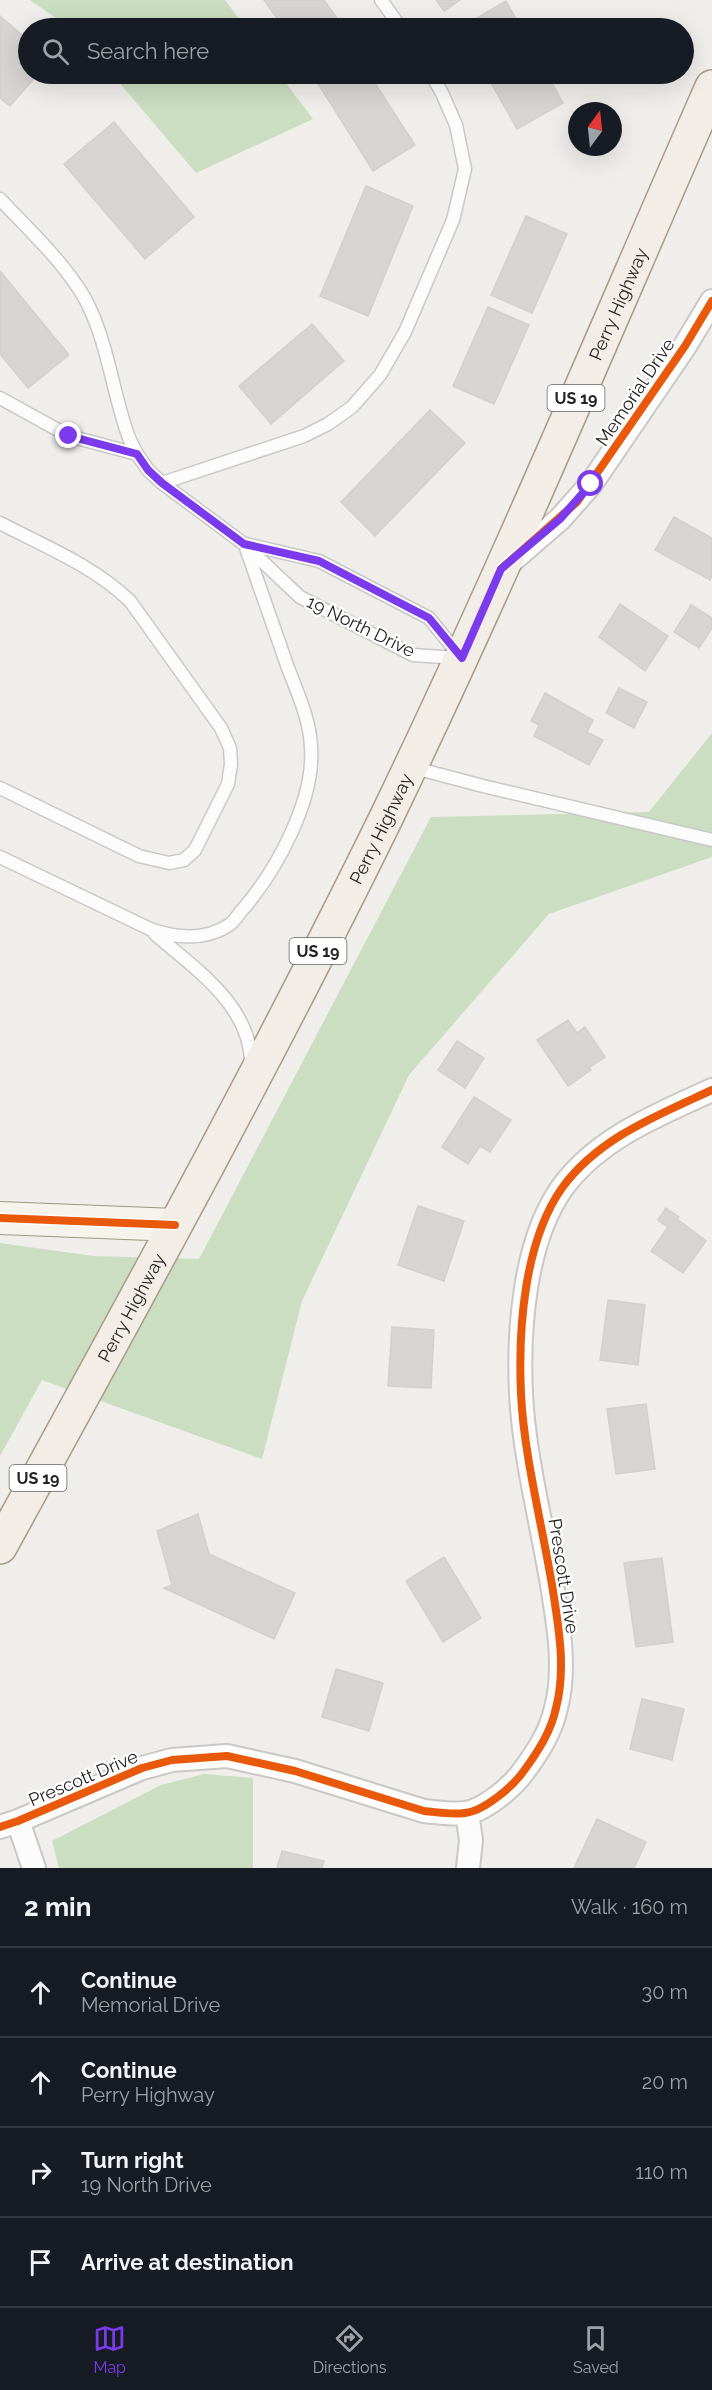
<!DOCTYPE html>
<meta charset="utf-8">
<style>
:root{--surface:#171b24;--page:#20242c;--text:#f1f3f6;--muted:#9ea1a6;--line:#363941;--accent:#7c3aed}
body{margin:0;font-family:Raleway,sans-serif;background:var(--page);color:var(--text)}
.compass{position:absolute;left:568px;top:102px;width:54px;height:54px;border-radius:50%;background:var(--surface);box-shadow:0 6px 24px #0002;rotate:15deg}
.stop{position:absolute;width:18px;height:18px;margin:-14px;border:4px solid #7c3aed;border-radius:50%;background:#fff}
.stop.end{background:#7c3aed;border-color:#fff;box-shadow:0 2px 6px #0008}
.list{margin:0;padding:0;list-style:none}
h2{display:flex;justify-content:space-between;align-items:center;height:78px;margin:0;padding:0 24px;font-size:26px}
h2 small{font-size:20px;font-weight:400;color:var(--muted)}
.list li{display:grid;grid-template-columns:39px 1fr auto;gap:18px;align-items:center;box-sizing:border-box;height:90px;padding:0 24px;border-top:2px solid var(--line)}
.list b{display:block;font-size:22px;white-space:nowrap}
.list p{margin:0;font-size:20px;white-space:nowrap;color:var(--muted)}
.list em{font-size:20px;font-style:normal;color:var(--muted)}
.icon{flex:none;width:33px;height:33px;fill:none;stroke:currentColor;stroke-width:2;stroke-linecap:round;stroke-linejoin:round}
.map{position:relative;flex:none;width:712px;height:1868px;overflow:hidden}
.search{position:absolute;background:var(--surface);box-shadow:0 6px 24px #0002;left:18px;right:18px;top:18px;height:66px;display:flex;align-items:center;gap:15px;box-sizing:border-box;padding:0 21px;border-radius:33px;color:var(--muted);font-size:22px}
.sheet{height:438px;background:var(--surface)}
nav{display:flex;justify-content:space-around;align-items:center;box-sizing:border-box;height:84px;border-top:2px solid var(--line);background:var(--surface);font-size:16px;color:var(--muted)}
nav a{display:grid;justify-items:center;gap:3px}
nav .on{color:var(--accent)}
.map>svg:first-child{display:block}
.forest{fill:#cbdec1}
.building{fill:#d7d4d2;stroke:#d3d0cc;stroke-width:1.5}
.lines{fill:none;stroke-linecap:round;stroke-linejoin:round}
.lane-casing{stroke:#c9c8c7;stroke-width:15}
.street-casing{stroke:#c9c8c7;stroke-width:26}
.secondary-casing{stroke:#999a82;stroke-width:34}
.primary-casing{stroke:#a79c86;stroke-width:36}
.lane{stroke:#fdfcfc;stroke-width:12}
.street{stroke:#fdfcfc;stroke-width:22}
.secondary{stroke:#f4f4ed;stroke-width:32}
.primary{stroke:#f3ede7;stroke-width:33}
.cycleway-casing{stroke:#fff;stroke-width:11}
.cycleway{stroke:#e8590c;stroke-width:8}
.route{stroke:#7c3aed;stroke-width:8}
.labels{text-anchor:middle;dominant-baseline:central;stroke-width:4.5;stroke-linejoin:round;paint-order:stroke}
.shield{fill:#fff;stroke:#646464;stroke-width:1.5}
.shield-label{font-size:16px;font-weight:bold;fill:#222}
.street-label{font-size:18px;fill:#222;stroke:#fff}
</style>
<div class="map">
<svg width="712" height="1868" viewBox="0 0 712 1868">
<rect width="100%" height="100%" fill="#f0eeeb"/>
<!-- forest -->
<path class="forest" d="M30 0H225L246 28H70Z
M112 74H279L313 119 196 173Z
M712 733V857L549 914 409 1075 302 1301 262 1459 42 1380 0 1456V1243L93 1256 199 1259 431 817 649 812Z
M204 1774 253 1778V1868H59L52 1841 161 1785Z"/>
<!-- building -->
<path class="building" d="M264 0H324L339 21 328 28H284Z
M436 0H460L444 11Z
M506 1 521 28H460Z
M0 16 28 40V74H38L10 106 0 98Z
M312 74H369L415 145 373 171Z
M486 74H547L563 103 517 129Z
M114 122 194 217 145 259 64 164Z
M366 186 413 206 368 316 320 296Z
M526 216 567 234 532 313 491 295Z
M0 271 69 355 28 388 0 354Z
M488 307 529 325 494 404 453 386Z
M312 324 344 361 271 424 239 386Z
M430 410 465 443 375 536 341 502Z
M674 517 712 538V576L710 580 655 550Z
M620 604 668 636 645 671 599 637Z
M691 605 712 618V628L699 648 674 632Z
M619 688 647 702 634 728 606 713Z
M545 693 593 720 587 732 603 740 589 765 534 736 539 725 531 721Z
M568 1020 577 1033 585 1027 605 1057 589 1068 591 1070 568 1086 537 1040Z
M457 1041 484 1058 465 1088 438 1070Z
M474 1097 511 1120 490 1152 480 1146 468 1164 442 1147Z
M418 1206 464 1221 444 1281 398 1265Z
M666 1208 679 1217 677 1219 706 1241 683 1273 651 1251 668 1227 658 1220Z
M608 1300 645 1305 638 1365 600 1360Z
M392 1327 434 1330 431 1388 388 1386Z
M646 1404 655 1469 616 1474 607 1409Z
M198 1514 209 1554 295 1593 274 1639 164 1588 172 1585 157 1531Z
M444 1557 481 1618 443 1642 406 1581Z
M662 1558 673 1642 636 1647 624 1563Z
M336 1669 383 1683 369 1731 322 1717Z
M642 1699 684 1709 672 1760 630 1749Z
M597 1819 646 1842 634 1868H574Z
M282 1851 324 1861 322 1868H277Z"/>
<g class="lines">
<!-- lane casing -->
<g class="lane-casing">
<path id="lane" d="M381 0 401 28
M0 199C29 230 62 260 84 297 108 340 112 392 129 438L137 454 148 470 162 483 244 544 300 597 413 655 457 658
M0 398 69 436 137 454
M162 483 304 436 328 424 352 407 380 375 405 332 453 220 465 169 456 125 442 93 431 74
M0 523C44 546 94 566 130 601L221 728 230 748 231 764 228 784 195 850 184 860 169 863 139 856 0 788
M246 544 319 561 429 618 459 655
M411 767 483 786 712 840
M0 857 150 929C175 938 205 941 229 925 235 921 239 913 244 908 277 869 315 800 311 747 310 720 298 694 288 668 274 628 260 588 246 548
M155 934C195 969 252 1006 251 1065"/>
</g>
<!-- street casing -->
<g class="street-casing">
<path id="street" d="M508 564 560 519 591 484 685 346 712 301
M467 1813 471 1840 468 1868
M18 1821 34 1868
M0 1827 18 1821 142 1768 172 1760 227 1756 295 1771 424 1811C437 1812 451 1815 465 1813 484 1811 512 1787 523 1772 537 1753 551 1732 556 1708 566 1670 559 1629 553 1591 543 1528 524 1457 521 1394 518 1330 524 1242 562 1188 598 1138 658 1115 712 1090"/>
</g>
<!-- secondary casing -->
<g class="secondary-casing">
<path id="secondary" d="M0 1218 175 1225"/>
</g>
<!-- primary casing -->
<g class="primary-casing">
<g id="primary">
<path id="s1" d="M0 1547C132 1306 265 1065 386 818 502 578 605 331 712 87"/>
</g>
</g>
<!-- lane -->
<use href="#lane" class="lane"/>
<!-- street -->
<use href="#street" class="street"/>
<!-- secondary -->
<use href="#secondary" class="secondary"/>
<!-- primary -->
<use href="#primary" class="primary"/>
<!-- cycleway casing -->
<g class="cycleway-casing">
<path id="cycleway" d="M501 569 577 502 685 346 712 301
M0 1218 175 1225
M0 1827 18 1821 142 1768 172 1760 227 1756 295 1771 424 1811C437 1812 451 1815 465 1813 484 1811 512 1787 523 1772 537 1753 551 1732 556 1708 566 1670 559 1629 553 1591 543 1528 524 1457 521 1394 518 1330 524 1242 562 1188 598 1138 658 1115 712 1090"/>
</g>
<!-- cycleway -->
<use href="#cycleway" class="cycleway"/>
</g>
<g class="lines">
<!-- route -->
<path class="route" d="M69 436 137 454 148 470 162 483 244 544 319 561 429 618 462 658 501 569 560 519 591 484"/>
</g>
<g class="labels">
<!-- shield labels -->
<g class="shield">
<rect x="547.5" y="385" width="57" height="26" rx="4.5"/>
<rect x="289.5" y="938" width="57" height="26" rx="4.5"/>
<rect x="9.5" y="1465" width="57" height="26" rx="4.5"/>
</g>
<g class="shield-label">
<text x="576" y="398">US 19</text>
<text x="318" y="951">US 19</text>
<text x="38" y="1478">US 19</text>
</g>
<!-- street labels -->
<g class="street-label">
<text stroke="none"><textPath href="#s1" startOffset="1389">Perry Highway</textPath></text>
<text transform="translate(635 392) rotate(-56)">Memorial Drive</text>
<text transform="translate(361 626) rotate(26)">19 North Drive</text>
<text stroke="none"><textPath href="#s1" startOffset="813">Perry Highway</textPath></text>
<text stroke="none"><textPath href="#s1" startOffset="273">Perry Highway</textPath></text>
<text transform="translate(564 1576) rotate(81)">Prescott Drive</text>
<text transform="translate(83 1778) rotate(-23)">Prescott Drive</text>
</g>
</g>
</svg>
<svg class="compass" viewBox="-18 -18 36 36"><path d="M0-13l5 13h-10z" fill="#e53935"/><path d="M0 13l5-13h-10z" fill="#9ea1a6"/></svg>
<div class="stop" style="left:591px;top:484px"></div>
<div class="stop end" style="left:69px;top:436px"></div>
<div class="search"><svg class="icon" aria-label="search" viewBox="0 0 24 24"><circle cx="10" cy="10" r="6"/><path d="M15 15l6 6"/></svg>Search here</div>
</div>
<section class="sheet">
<h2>2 min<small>Walk · 160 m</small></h2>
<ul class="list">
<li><svg class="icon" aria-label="ahead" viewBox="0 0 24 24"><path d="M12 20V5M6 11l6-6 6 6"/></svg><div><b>Continue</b><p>Memorial Drive</p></div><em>30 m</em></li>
<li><svg class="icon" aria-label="ahead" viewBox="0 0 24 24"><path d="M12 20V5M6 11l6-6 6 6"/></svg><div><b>Continue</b><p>Perry Highway</p></div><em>20 m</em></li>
<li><svg class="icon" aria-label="right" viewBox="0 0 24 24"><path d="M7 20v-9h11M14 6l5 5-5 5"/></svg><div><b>Turn right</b><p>19 North Drive</p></div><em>110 m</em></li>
<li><svg class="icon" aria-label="arrive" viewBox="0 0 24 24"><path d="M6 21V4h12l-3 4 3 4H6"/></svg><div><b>Arrive at destination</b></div></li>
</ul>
</section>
<nav>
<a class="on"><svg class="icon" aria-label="map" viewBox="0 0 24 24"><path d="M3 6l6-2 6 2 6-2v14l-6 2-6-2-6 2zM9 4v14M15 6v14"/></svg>Map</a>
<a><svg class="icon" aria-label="directions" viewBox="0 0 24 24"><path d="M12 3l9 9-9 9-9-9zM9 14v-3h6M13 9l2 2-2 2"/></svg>Directions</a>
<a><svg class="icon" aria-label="saved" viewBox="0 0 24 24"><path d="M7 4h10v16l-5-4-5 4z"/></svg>Saved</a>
</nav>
